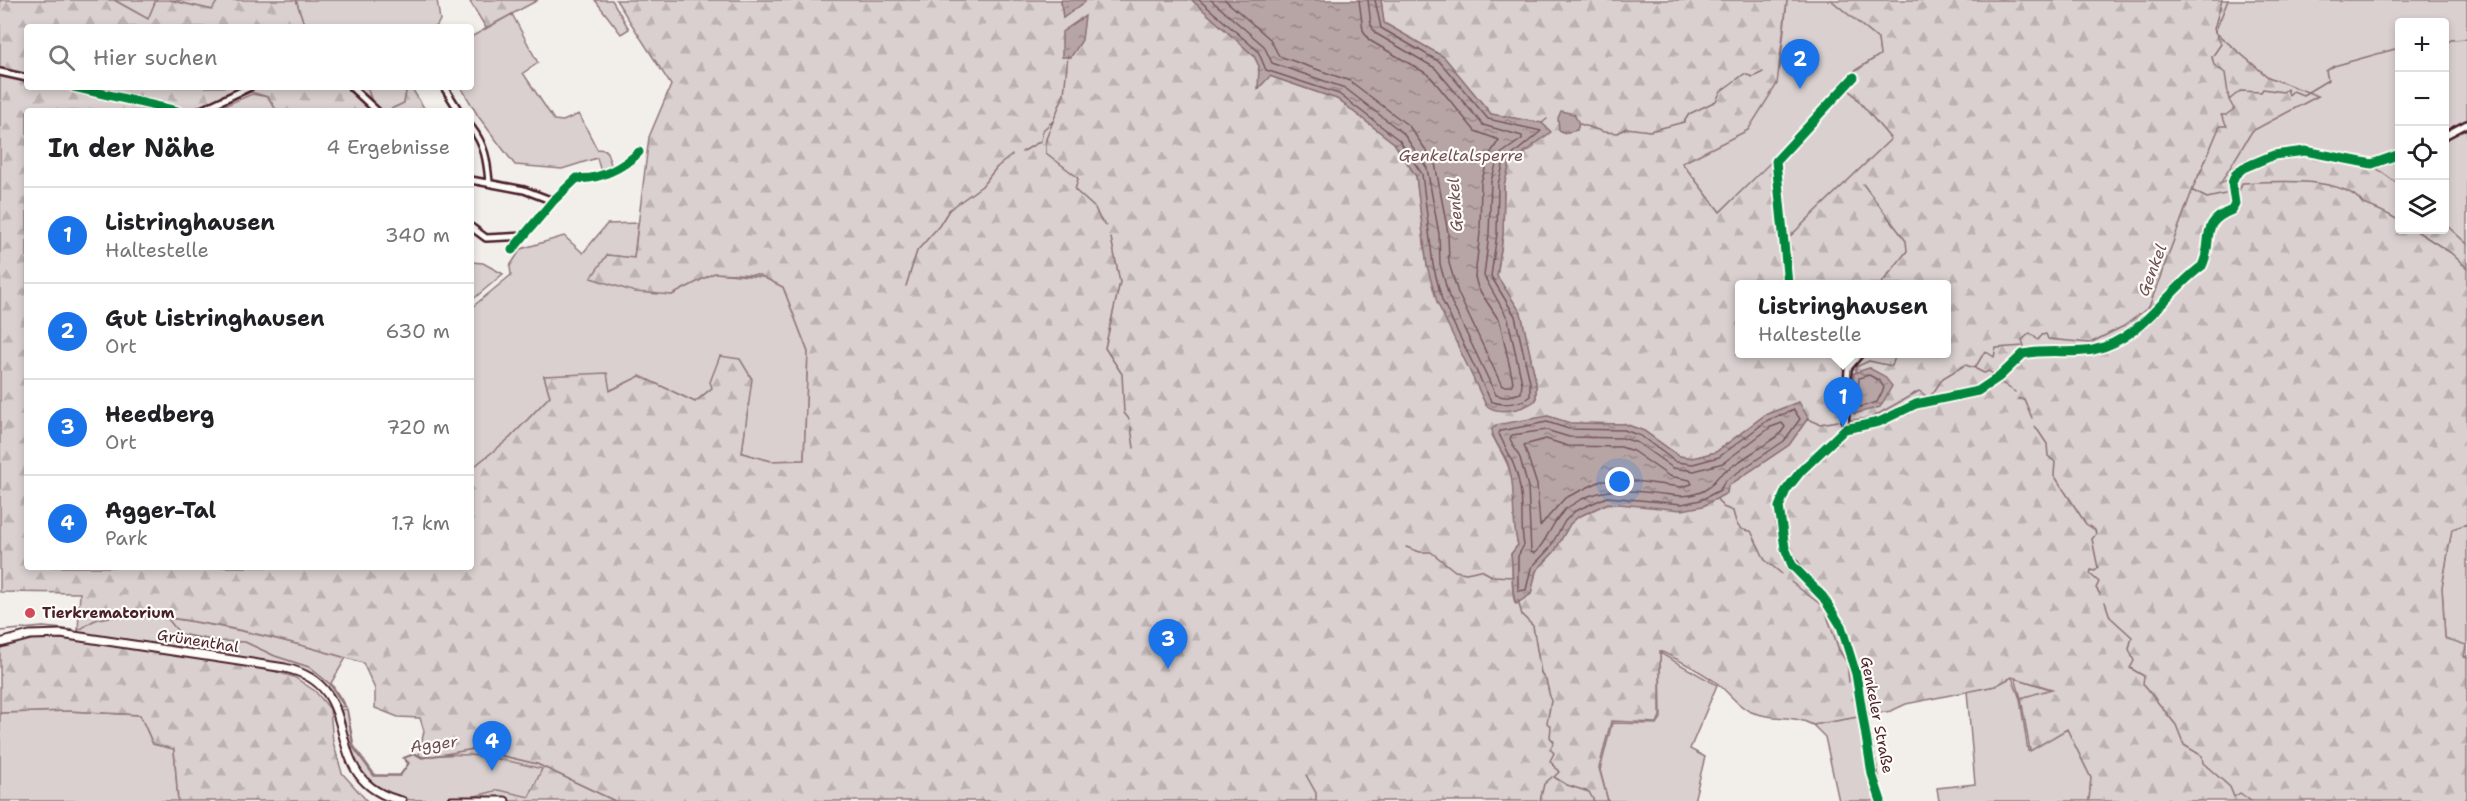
<!DOCTYPE html>
<html lang="de">
<meta charset="utf-8">
<style>
:root{--surface:#fff;--page:#f6f6f6;--text:#202124;--muted:#757577;--line:#e0e0e0;--accent:#1a73e8}
body{margin:0;font-family:"Shantell Sans",sans-serif;background:var(--page);color:var(--text)}
.controls{position:absolute;right:18px;top:18px;display:grid;overflow:hidden;border-radius:6px;box-shadow:0 3px 9px #0003}
.controls button{width:54px;height:54px;display:grid;place-items:center;padding:0;border:0;border-bottom:2px solid var(--line);background:var(--surface);color:var(--text);font:30px sans-serif}
.you{position:absolute;left:1620px;top:482px;width:21px;height:21px;margin:-15px;border:4px solid #fff;border-radius:50%;background:#1a73e8;box-shadow:0 0 0 9px #1a73e833}
.badge{display:grid;place-items:center;width:39px;height:39px;border-radius:50%;background:var(--accent);color:#fff;font-size:20px;font-weight:700}
.pin{position:absolute;translate:-50% -50px;filter:drop-shadow(0 2px 3px #0008)}
.pin::after{content:'';position:absolute;top:32px;width:21px;height:18px;background:inherit;clip-path:polygon(0 0,100% 0,50% 100%)}
.popup{position:absolute;left:1735px;top:280px;width:216px;height:78px;box-sizing:border-box;display:grid;place-content:center;border-radius:6px;background:var(--surface);filter:drop-shadow(0 2px 4px #0005);font-size:20px;white-space:nowrap;color:var(--muted)}
.popup b{font-size:22px;color:var(--text)}
.popup::after{content:'';position:absolute;left:50%;top:100%;margin-left:-12px;border:12px solid transparent;border-top-color:var(--surface)}
.list{margin:0;padding:0;list-style:none}
h2{display:flex;justify-content:space-between;align-items:center;height:78px;margin:0;padding:0 24px;font-size:26px}
h2 small{font-size:20px;font-weight:400;color:var(--muted)}
.list li{display:grid;grid-template-columns:39px 1fr auto;gap:18px;align-items:center;box-sizing:border-box;height:96px;padding:0 24px;border-top:2px solid var(--line)}
.list b{display:block;font-size:22px;white-space:nowrap}
.list p{margin:0;font-size:20px;white-space:nowrap;color:var(--muted)}
.list em{font-size:20px;font-style:normal;color:var(--muted)}
.icon{flex:none;width:33px;height:33px;fill:none;stroke:currentColor;stroke-width:2;stroke-linecap:round;stroke-linejoin:round}
.map{position:relative;flex:none;width:2467px;height:801px;overflow:hidden}
.search{position:absolute;background:var(--surface);box-shadow:0 3px 9px #0003;left:24px;top:24px;width:450px;height:66px;display:flex;align-items:center;gap:15px;box-sizing:border-box;padding:0 21px;border-radius:6px;color:var(--muted);font-size:22px}
.panel{position:absolute;background:var(--surface);box-shadow:0 3px 9px #0003;left:24px;top:108px;width:450px;height:462px;border-radius:6px}
.map>svg:first-child{display:block}
.green{fill:#d9d0cf;stroke:#92787d;stroke-width:1.5}
.forest{fill:url(#forest-firs);stroke:#92787d;stroke-width:1.5;fill-rule:evenodd}
.water{fill:url(#water-ripples);stroke:#8b6f75;stroke-width:1.5}
.lines{fill:none;stroke-linecap:round;stroke-linejoin:round}
.shore{stroke:#76555c;stroke-width:1.5}
.stream{stroke:#8b6f75;stroke-width:1.5}
.minor-casing{stroke:#4a1f2b;stroke-width:10}
.major-casing{stroke:#4a1f2b;stroke-width:11}
.minor{stroke:#fdfcf7;stroke-width:5}
.major{stroke:#fdfcf7;stroke-width:7}
.cycleway-casing{stroke:#fdfcf7;stroke-width:13}
.cycleway{stroke:#00873e;stroke-width:9}
.poi-dot{fill:#d1495b;stroke:#fdfcf7;stroke-width:2}
.labels{text-anchor:middle;dominant-baseline:central;stroke-width:4.5;stroke-linejoin:round;paint-order:stroke}
.poi-label{font-size:15px;font-weight:bold;fill:#4a1f2b;stroke:#fdfcf7;text-anchor:start}
.street-label{font-size:15px;fill:#4a1f2b;stroke:#fdfcf7}
.water-label{font-size:16px;font-style:italic;fill:#704e56;stroke:#fdfcf7}
</style>
<div class="map">
<svg width="2467" height="801" viewBox="0 0 2467 801">
<defs>
<pattern id="forest-firs" width="22" height="20" patternUnits="userSpaceOnUse" patternTransform="scale(1.5)"><rect width="22" height="20" fill="#d9d0cf"/><path d="M5 1l3.5 6h-7zM16 11l3.5 6h-7z" fill="#bcb2b2"/></pattern>
<pattern id="water-ripples" width="26" height="14" patternUnits="userSpaceOnUse" patternTransform="scale(1.5)"><rect width="26" height="14" fill="#b7a5a6"/><path d="M2 4q2-2 4 0t4 0M15 11q2-2 4 0t4 0" fill="none" stroke="#978687"/></pattern>
</defs>
<rect width="100%" height="100%" fill="#f2efeb"/>
<filter id="ink" filterUnits="userSpaceOnUse"><feTurbulence type="fractalNoise" baseFrequency=".0167" numOctaves="2"/><feDisplacementMap in="SourceGraphic" scale="12" xChannelSelector="R" yChannelSelector="G"/><feConvolveMatrix kernelMatrix="1 2 1 2 8 2 1 2 1" color-interpolation-filters="sRGB"/></filter>
<g filter="url(#ink)">
<!-- green -->
<path class="green" d="M114 0H156L148 19Z
M169 0H218L213 10Z
M296 0H437L440 20 436 27H305Z
M595 0H612L629 29 621 34Z
M1787 0H1831L1878 39 1880 55 1854 71 1857 75 1848 88 1891 139 1780 246 1771 163 1720 212 1682 163 1748 130 1780 68Z
M2228 0H2467V124L2445 135 2444 22H2400L2399 153 2372 163 2305 150 2239 173 2219 185 2252 131 2318 96 2268 77 2215 32Z
M512 14 538 63 523 73 554 120 563 121 579 114 597 149 606 150 613 170 602 176 597 158 562 169 515 165 478 116 461 87H471V37Z
M367 87H407L404 103 387 111H375Z
M252 94 268 97 277 111H212Z
M2467 125V244L2445 224V137Z
M2399 155V185L2372 165Z
M638 223 634 258 607 255 592 278 672 295 714 273 763 277 783 287 808 352 804 460 771 461 742 453 751 379 712 388 695 402 640 376 609 391 544 376 550 396 510 438 471 469V308L511 275 510 266 521 249 564 236 583 253 607 224Z
M471 262 483 263 503 274 471 301Z
M2467 524V658L2445 638 2442 587 2452 528Z
M79 610C170 613 259 632 346 658L331 683 346 707H341L320 680 290 665 78 635Z
M1660 653 1717 685 1690 749 1705 757 1694 801H1608L1600 770 1612 723 1657 724 1661 718Z
M2012 677 2020 699 2028 751 2067 729 2091 778 2089 801H1939L1937 788 1975 784 1967 691 1995 686Z
M2015 678 2053 690 2021 698Z
M347 709 354 746 375 775H400L408 764 403 758 415 753 423 757 446 750 566 765 532 798 411 800C358 789 351 758 341 710Z
M68 711 140 715 153 744 174 749 178 801H0V713Z
M1863 716 1871 774 1879 801H1839L1825 737 1813 725Z"/>
<!-- forest -->
<path class="forest" d="M0 0H114L148 19 156 0H169L212 10 218 0H296L305 27H27V87H367L375 111H277L268 97 251 92 208 111H27V567H471V469L510 438 550 396 544 376 607 373 610 391 640 376 695 402 712 388 710 382 720 356 740 359 752 379 742 453 771 461 804 460 808 352 783 287 759 275 714 273 672 295 635 292 591 278 607 255 634 258 649 137 671 85 616 0H1061L1063 18 1085 0H1192L1254 56 1259 66V88L1269 76 1337 99 1394 143 1416 176 1427 266 1486 405 1536 400V382L1521 313 1497 277 1503 235 1504 185 1510 163 1534 147 1541 123 1491 114 1444 57 1384 23 1381 0H1787L1777 84 1748 130 1682 163 1720 212 1771 162 1780 246 1891 139 1848 88 1857 76 1854 72 1880 55 1878 39 1831 0H2228L2215 32 2268 77 2318 96 2252 131 2220 184 2274 156 2304 152 2372 165 2399 185 2400 230H2444L2445 224 2467 244V524L2452 529 2442 587 2445 638 2466 645 2464 657 2467 658V801H2089L2091 778 2067 729 2030 751 2021 698 2052 689 2012 677 1995 686 1906 704 1891 711 1813 725C1794 714 1769 721 1749 711 1737 705 1728 692 1717 683 1699 670 1679 660 1660 651V716L1657 723 1611 721 1599 768 1608 801H504L464 799 499 790 529 797 542 769C498 758 467 750 423 757L419 755 424 731 420 718 398 717 375 708V689L363 663C268 634 179 613 79 610L80 593 0 592ZM1740 284H1946V354H1740ZM1870 368 1851 413 1854 373ZM1798 402 1808 418 1789 445 1728 486 1633 504 1608 503 1578 517 1570 524 1554 552 1536 571 1531 594 1515 603C1510 587 1514 571 1511 554L1518 545C1513 528 1516 510 1515 492 1513 471 1502 453 1492 435L1548 416 1569 423 1625 424 1644 431 1679 456 1693 458 1716 452 1765 415Z
M469 0H538L486 28Z
M407 87H411L426 111H387L404 103Z
M38 638 76 640 263 668 294 677 315 691 330 709 333 742 342 773 367 801H178L174 749 153 744 140 715 69 711 0 713V648Z"/>
<!-- water -->
<path class="water" d="M1061 0H1085V2L1063 18Z
M1192 0H1381L1384 23 1444 57 1491 114 1542 123 1551 132 1510 163 1504 185 1503 235 1497 276 1521 313 1536 382V400C1525 409 1498 416 1486 405L1437 302 1427 266 1416 176 1394 143 1337 99 1270 76 1258 89 1259 66 1254 56Z
M1085 16 1082 40 1071 57H1062V32Z
M1561 111 1574 114 1579 124 1577 130 1565 133 1559 130 1558 118Z
M1869 368 1884 376 1892 386 1880 407 1854 414 1851 410 1854 373Z
M1799 402 1808 418 1789 445 1728 486 1727 493 1703 506 1682 510 1608 503 1578 517 1570 524 1554 552 1536 571 1531 594 1516 604C1510 587 1514 572 1511 554L1518 545C1510 518 1517 490 1508 464 1504 452 1492 441 1492 429L1496 425 1548 416 1570 423 1625 424 1644 431 1679 456 1693 458 1716 452 1765 415Z"/>
<g class="lines">
<!-- shore -->
<path class="shore" d="M1199 0 1258 51 1266 70 1339 94 1399 140 1422 174 1433 265 1442 300 1491 401C1501 406 1522 404 1530 396V382L1515 316 1491 276 1497 234 1498 184 1504 162 1541 131 1488 119 1440 62 1381 28 1375 0
M1211 0 1264 46 1272 63 1345 88 1403 133 1427 168 1439 234 1440 264 1449 297 1496 395 1504 397 1521 393 1522 383 1508 319 1484 276 1489 234 1491 181 1499 155 1522 139V136L1483 125 1435 68 1375 33 1371 25 1368 0
M1225 0 1270 39 1279 56 1350 81 1409 126 1435 163 1448 233 1449 263 1458 293 1502 386H1511L1513 382 1500 322 1478 288 1475 277 1480 233 1481 182 1490 154 1499 140 1475 131 1429 75 1369 40 1363 30 1359 0
M1869 375 1880 381 1884 388 1877 402 1860 407 1857 404 1859 378Z
M1794 410 1800 419 1784 441 1725 481 1720 490 1701 500 1682 504 1607 497 1575 511 1565 521 1549 549 1531 568 1526 590 1518 591V556L1524 545C1520 526 1524 506 1520 488 1517 468 1508 452 1499 434L1500 431 1547 422 1569 429 1624 430 1641 436 1676 462 1693 464 1719 457 1768 420Z
M1782 423 1785 427 1779 435C1760 448 1741 460 1722 473 1713 480 1712 489 1698 493 1686 498 1674 495 1662 494 1627 490 1601 485 1570 506 1553 517 1549 539 1535 553L1531 552 1528 487 1520 458 1510 439 1512 435 1546 430 1569 437 1623 438 1638 443 1673 468 1694 471 1723 463 1771 427Z
M1546 439 1568 446 1621 447 1633 451 1669 476 1690 480 1692 484 1681 487 1635 481H1601L1565 498 1540 526 1537 485 1524 445Z"/>
<!-- stream -->
<path class="stream" d="M2222 0 2214 29 2221 44 2212 57 2214 65 2225 73 2229 100
M2444 45 2451 40 2467 39
M1068 55 1064 94 1046 139V153L1076 176 1078 179 1075 190 1095 208 1100 219 1106 226
M1542 123 1547 119
M1580 124 1604 132 1618 133 1626 128 1650 131 1684 122 1689 114 1716 101 1721 91 1744 74 1753 77 1763 72
M1022 152 1041 141 1043 130 1053 121
M1863 184 1906 241 1907 251 1881 284
M2193 191 2207 198 2225 194
M2238 195 2242 183C2274 181 2345 176 2363 204 2376 208 2388 214 2400 221
M2415 230 2451 253 2467 268
M1111 238 1120 282 1105 348 1122 374 1124 413 1129 419
M906 286 917 251 939 226 949 210 982 186 997 167 1012 155
M1976 369 1984 373 1989 371 1995 376
M1856 372V367L1869 361 1892 366 1896 354
M2002 383 2015 392
M2018 399H2024L2032 418
M1808 419 1820 424 1838 421
M1850 420 1871 418 1919 391 1928 397 1933 393 1943 378 1965 365 1975 368 1985 351 1994 357 1996 348 2024 346 2022 340 2030 333 2038 340 2042 335 2046 334 2048 339 2090 343 2124 326 2149 307 2195 183C2205 164 2211 145 2220 126H2227L2221 115H2226L2234 109 2229 100 2240 91 2261 92 2263 89 2283 92 2287 89 2289 95 2293 91 2303 95 2328 80 2326 71 2334 66 2395 49 2400 50
M2035 426 2047 444 2048 456 2055 462 2054 475 2086 524 2095 530 2096 534 2092 539 2098 568 2095 571 2091 570 2090 574 2099 582 2096 588 2100 594
M1131 427 1134 448
M1717 499 1723 507 1733 511C1736 523 1737 531 1751 531L1765 560 1782 574
M1406 547 1420 552H1431L1455 571 1466 573 1481 570 1492 576 1513 577
M1791 582 1824 607 1839 650 1847 663 1849 682
M1518 600 1522 615 1533 626 1541 673 1546 680 1551 701 1547 723 1551 727 1550 737 1554 742 1550 749 1554 753 1550 761 1559 772 1554 777 1567 785 1589 792 1594 801
M2105 602 2110 617 2132 637 2129 649 2134 661 2130 668 2144 676 2143 684 2176 725 2184 745 2202 756 2203 763 2230 787 2234 797 2240 793 2251 801
M78 630C87 627 89 621 99 619 121 614 145 617 168 619L180 634 218 641 245 642 275 656 309 667 330 684 344 706
M0 631 43 627 74 630
M347 710 353 747 374 776H400L409 763 404 758 415 754 422 758 474 749 491 753 537 764 615 801
M1306 775 1316 793V801
M1540 801 1544 784 1552 777"/>
<!-- minor casing -->
<g class="minor-casing">
<path id="minor" d="M0 72 27 78
M74 87 177 111
M351 87 377 111
M444 87 459 111
M199 111 250 87
M471 127C485 145 487 160 489 182
M2444 136 2467 124
M471 180 524 190 553 201
M471 227 486 238 525 236
M512 250 553 201 577 178C598 181 624 167 639 152
M1788 284 1776 161 1854 77
M1845 429 1879 422 1916 404 1978 391 1999 377 2023 354C2046 349 2070 354 2093 350 2142 339 2164 294 2202 266 2215 240 2197 224 2232 210L2235 204 2232 183 2235 175 2243 168 2274 155 2305 151 2372 164 2400 154
M1845 429C1828 446 1779 484 1779 509 1779 574 1818 576 1839 623 1865 678 1863 743 1881 801
M1845 429 1848 368 1860 354"/>
</g>
<!-- major casing -->
<g class="major-casing">
<path id="major" d="M0 643 30 635 61 634 285 668C372 687 313 780 402 801
M451 801H505"/>
</g>
<!-- minor -->
<use href="#minor" class="minor"/>
<!-- major -->
<use href="#major" class="major"/>
<!-- cycleway casing -->
<g class="cycleway-casing">
<path id="cycleway" d="M74 87 177 111
M512 250 553 201 577 178C598 181 624 167 639 152
M1788 284 1776 161 1854 77
M1881 801 1872 774 1856 674 1841 626 1823 597 1792 565 1785 548 1779 507 1786 490 1801 471 1845 429 1879 422 1916 404 1978 391 1999 377 2023 354C2046 349 2070 354 2093 350 2142 339 2164 294 2202 266 2215 240 2197 224 2232 210L2235 204 2232 183 2235 175 2243 168 2274 155 2305 151 2372 164 2400 154"/>
</g>
<!-- cycleway -->
<use href="#cycleway" class="cycleway"/>
</g>
</g>
<!-- markers -->
<circle class="poi-dot" cx="30" cy="613" r="6"/>
<g class="labels">
<!-- poi labels -->
<g class="poi-label">
<text x="42" y="613">Tierkrematorium</text>
</g>
<!-- street labels -->
<g class="street-label">
<text transform="translate(198 641) rotate(9)">Grünenthal</text>
<text transform="translate(1877 715) rotate(79)">Genkeler Straße</text>
</g>
<!-- water labels -->
<g class="water-label">
<text x="1461" y="155">Genkeltalsperre</text>
<text transform="translate(1455 205) rotate(-94)">Genkel</text>
<text transform="translate(2152 270) rotate(-69)">Genkel</text>
<text transform="translate(434 744) rotate(-7)">Agger</text>
</g>
</g>
</svg>
<div class="controls">
<button>+</button>
<button>−</button>
<button><svg class="icon" aria-label="locate" viewBox="0 0 24 24"><circle cx="12" cy="12" r="6"/><path d="M12 2v4M12 18v4M2 12h4M18 12h4"/></svg></button>
<button><svg class="icon" aria-label="layers" viewBox="0 0 24 24"><path d="M12 4l9 5-9 5-9-5zM3 14l9 5 9-5"/></svg></button>
</div>
<div class="you"></div>
<div class="pin badge" style="left:1843px;top:427px">1</div>
<div class="popup"><b>Listringhausen</b>Haltestelle</div>
<div class="pin badge" style="left:1800px;top:89px">2</div>
<div class="pin badge" style="left:1168px;top:669px">3</div>
<div class="pin badge" style="left:492px;top:771px">4</div>
<div class="search"><svg class="icon" aria-label="search" viewBox="0 0 24 24"><circle cx="10" cy="10" r="6"/><path d="M15 15l6 6"/></svg>Hier suchen</div>
<section class="panel">
<h2>In der Nähe<small>4 Ergebnisse</small></h2>
<ul class="list">
<li><span class="badge">1</span><div><b>Listringhausen</b><p>Haltestelle</p></div><em>340 m</em></li>
<li><span class="badge">2</span><div><b>Gut Listringhausen</b><p>Ort</p></div><em>630 m</em></li>
<li><span class="badge">3</span><div><b>Heedberg</b><p>Ort</p></div><em>720 m</em></li>
<li><span class="badge">4</span><div><b>Agger-Tal</b><p>Park</p></div><em>1.7 km</em></li>
</ul>
</section>
</div>
